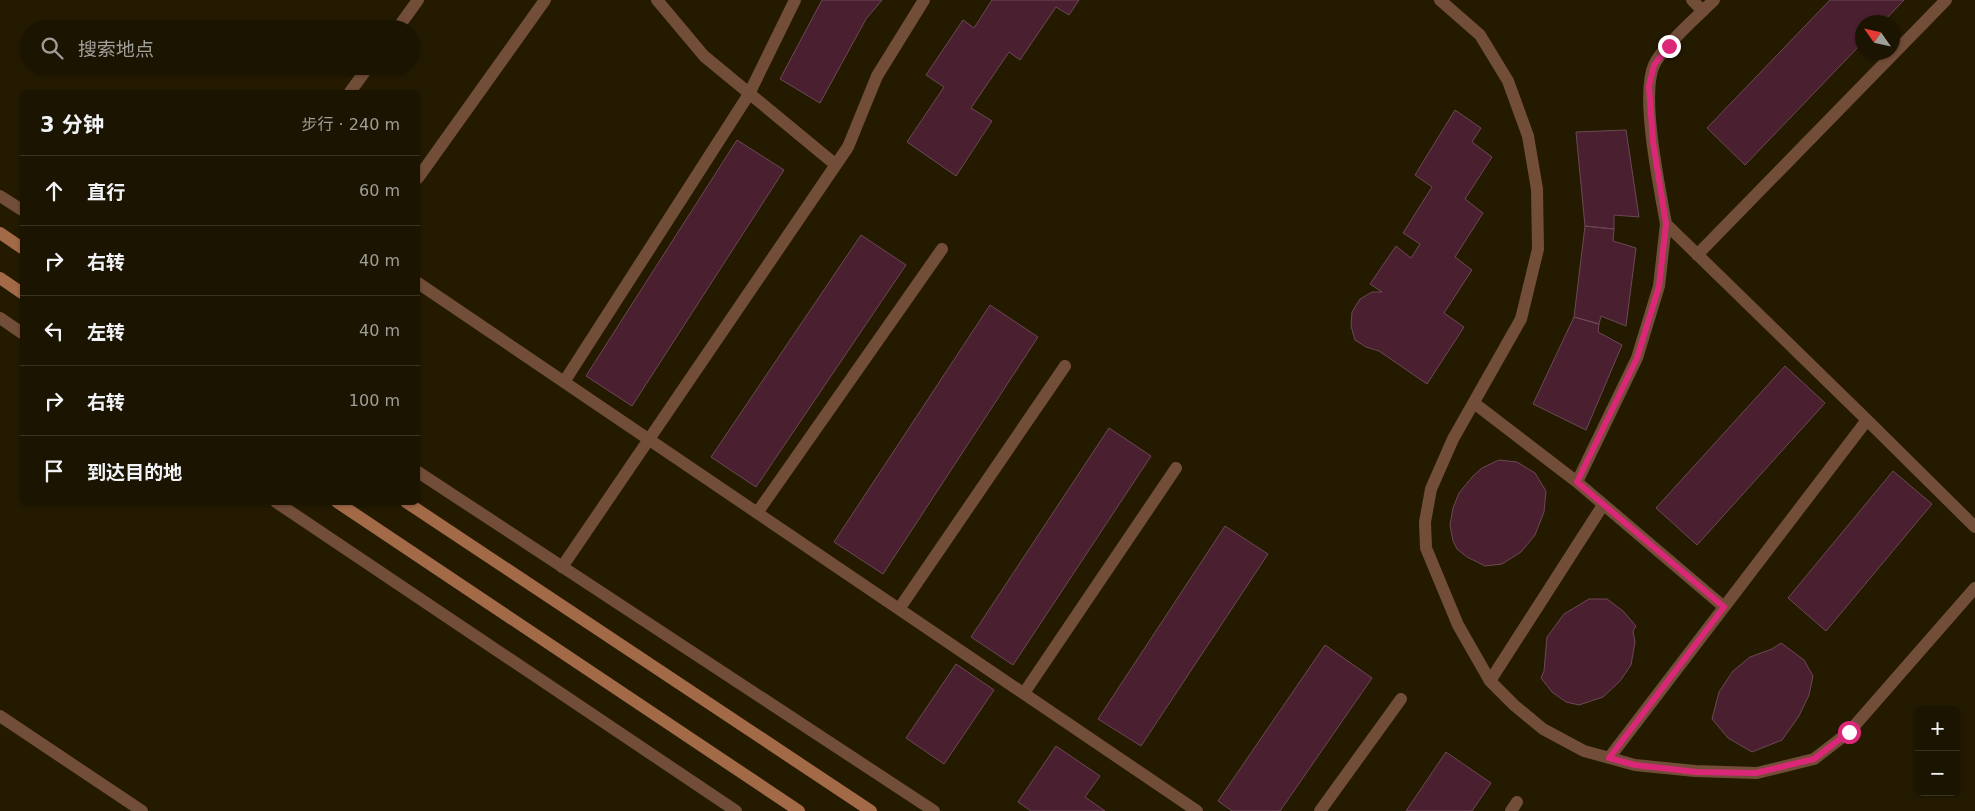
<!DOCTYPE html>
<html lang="zh">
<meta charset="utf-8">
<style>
:root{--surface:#1b1400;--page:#241d0a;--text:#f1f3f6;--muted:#a09e99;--line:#393322}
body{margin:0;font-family:"DejaVu Sans","Noto Sans SC",sans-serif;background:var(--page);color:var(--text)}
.controls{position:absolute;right:15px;bottom:15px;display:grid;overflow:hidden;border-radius:8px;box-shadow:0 1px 4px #0004}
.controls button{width:45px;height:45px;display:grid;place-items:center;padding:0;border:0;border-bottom:1px solid var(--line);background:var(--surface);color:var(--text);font:25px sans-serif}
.compass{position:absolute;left:1855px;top:15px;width:45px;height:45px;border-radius:50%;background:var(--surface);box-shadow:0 1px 4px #0004;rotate:304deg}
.stop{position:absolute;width:15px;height:15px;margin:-11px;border:4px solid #db2777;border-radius:50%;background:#fff}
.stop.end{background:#db2777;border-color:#fff;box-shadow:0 1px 5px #0008}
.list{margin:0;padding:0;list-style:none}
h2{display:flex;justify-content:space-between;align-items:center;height:65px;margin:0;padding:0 20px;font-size:21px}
h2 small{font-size:16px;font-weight:400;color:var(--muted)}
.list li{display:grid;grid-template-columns:32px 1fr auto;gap:15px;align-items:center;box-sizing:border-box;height:70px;padding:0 20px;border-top:1px solid var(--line)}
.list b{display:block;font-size:19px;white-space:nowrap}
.list em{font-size:16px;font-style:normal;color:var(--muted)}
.icon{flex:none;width:28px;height:28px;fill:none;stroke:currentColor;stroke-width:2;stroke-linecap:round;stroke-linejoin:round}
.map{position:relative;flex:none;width:1975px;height:811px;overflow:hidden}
.search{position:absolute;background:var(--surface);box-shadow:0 1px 4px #0004;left:20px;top:20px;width:400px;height:55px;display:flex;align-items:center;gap:12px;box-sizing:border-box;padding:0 18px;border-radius:28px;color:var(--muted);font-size:19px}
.panel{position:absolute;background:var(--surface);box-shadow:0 1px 4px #0004;left:20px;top:90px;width:400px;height:415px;border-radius:8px}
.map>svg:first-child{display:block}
.building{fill:#4a1f30;stroke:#6b4955}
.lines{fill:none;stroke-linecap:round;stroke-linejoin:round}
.lane{stroke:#724e39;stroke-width:12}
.street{stroke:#724e39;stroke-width:12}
.secondary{stroke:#a36a48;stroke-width:12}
.route{stroke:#db2777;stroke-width:6}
</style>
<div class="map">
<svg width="1975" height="811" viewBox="0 0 1975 811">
<rect width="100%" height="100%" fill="#241a00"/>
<!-- building -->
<path class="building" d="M822 0H882L866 19 820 103 780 79Z
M992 0H1079L1069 15 1056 7 1020 60 1009 52 971 108 992 121 956 176 907 142 944 87 926 75 963 20 974 28Z
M1830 0H1904L1883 22H1862V43L1745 165 1707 128Z
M1455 110 1481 128 1472 142 1492 157 1465 199 1483 213 1455 257 1472 270 1444 313 1464 327 1427 384 1379 351 1366 347 1355 340 1351 326 1352 312 1360 299 1372 292H1382L1370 284 1396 246 1411 258 1420 244 1403 233 1432 187 1415 175Z
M1626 130 1639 217 1614 215V229L1585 226 1576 132Z
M737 140 784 170 632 406 586 376Z
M1585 226 1614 229 1613 241 1636 248 1626 326 1601 316 1599 324 1574 317Z
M861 235 906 265 756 487 711 457Z
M990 305 1038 337 883 574 834 542Z
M1574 317 1599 324 1598 332 1622 345 1586 430 1533 404Z
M1785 366 1825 403 1697 545 1656 508Z
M1109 428 1151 456 1013 665 971 637Z
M1499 460 1517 462 1535 473 1546 491 1544 512 1535 535 1521 552 1502 564 1485 566 1467 557 1457 549 1453 541 1450 525 1453 508 1459 493 1473 476 1482 468Z
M1893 471 1932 504 1826 631 1788 598Z
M1225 526 1268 554 1141 746 1098 719Z
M1589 599H1607L1623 611 1636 626 1633 631 1635 642 1631 665 1620 681 1603 697 1579 705 1566 702 1552 692 1541 678 1544 671 1547 637 1564 614Z
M1781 643 1804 660 1813 676 1809 695 1799 716 1782 740 1752 752 1728 738 1712 719 1719 692 1733 671 1750 657 1772 649Z
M1325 645 1372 678 1280 811H1232L1218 801Z
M956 664 994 690 944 764 906 738Z
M1056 746 1100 776 1085 797 1105 811H1031L1018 802Z
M1446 752 1491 783 1472 811H1406Z"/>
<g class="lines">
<!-- lane -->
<path class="lane" d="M657 0 704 56 836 165
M1440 0 1480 35 1508 81 1528 136 1537 189 1538 249 1521 319 1453 439 1431 489 1425 522 1426 548 1458 625 1490 681 1514 705 1543 729 1584 751 1635 765 1695 771 1757 773 1814 759 1849 732 1975 588
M1692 0 1703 11
M397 29 418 0
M350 92 369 66
M418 178 545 0
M1666 224C1660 189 1640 96 1654 65 1662 47 1699 15 1714 0
M1697 255 1946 0
M418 283 1197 811
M564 382 749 94 795 0
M1474 403 1577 482 1637 358 1659 286 1666 224 1867 420 1609 758
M1867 420 1975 527
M1577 482 1724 607
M757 513 942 249
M562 567 848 147 877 76 924 0
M899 609 1065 366
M1490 681 1603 505
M1024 693 1176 468
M0 716 142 811
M1320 811 1401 699
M1511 811 1517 802"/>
<!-- street -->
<path class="street" d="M0 196 22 210
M0 318 22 333
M418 472 934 811
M276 502 736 811"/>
<!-- secondary -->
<path class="secondary" d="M0 233 22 248
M0 278 22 293
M337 502 799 811
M406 502 871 811"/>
</g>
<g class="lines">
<!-- route -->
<path class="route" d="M1669 46 1654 65 1649 86 1653 142 1666 224 1659 286 1637 358 1577 482 1724 607 1609 758 1635 765 1696 772 1756 773 1814 759 1849 732"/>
</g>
</svg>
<div class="controls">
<button>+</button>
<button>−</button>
</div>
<svg class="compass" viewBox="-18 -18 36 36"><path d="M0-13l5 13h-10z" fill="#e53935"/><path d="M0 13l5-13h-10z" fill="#a09e99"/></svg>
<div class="stop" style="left:1849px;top:732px"></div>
<div class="stop end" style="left:1669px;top:46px"></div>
<div class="search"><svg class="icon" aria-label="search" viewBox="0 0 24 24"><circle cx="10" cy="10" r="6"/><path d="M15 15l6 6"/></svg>搜索地点</div>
<section class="panel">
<h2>3 分钟<small>步行 · 240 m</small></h2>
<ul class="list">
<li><svg class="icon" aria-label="ahead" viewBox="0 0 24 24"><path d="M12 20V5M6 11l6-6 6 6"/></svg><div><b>直行</b></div><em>60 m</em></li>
<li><svg class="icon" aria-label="right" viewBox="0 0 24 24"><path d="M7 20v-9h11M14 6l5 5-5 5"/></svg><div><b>右转</b></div><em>40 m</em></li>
<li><svg class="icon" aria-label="left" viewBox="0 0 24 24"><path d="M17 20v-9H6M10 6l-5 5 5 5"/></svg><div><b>左转</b></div><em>40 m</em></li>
<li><svg class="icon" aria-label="right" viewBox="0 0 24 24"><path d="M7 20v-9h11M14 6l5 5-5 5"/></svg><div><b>右转</b></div><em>100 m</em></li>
<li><svg class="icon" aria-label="arrive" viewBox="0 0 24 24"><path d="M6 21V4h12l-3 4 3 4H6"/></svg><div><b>到达目的地</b></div></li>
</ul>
</section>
</div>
